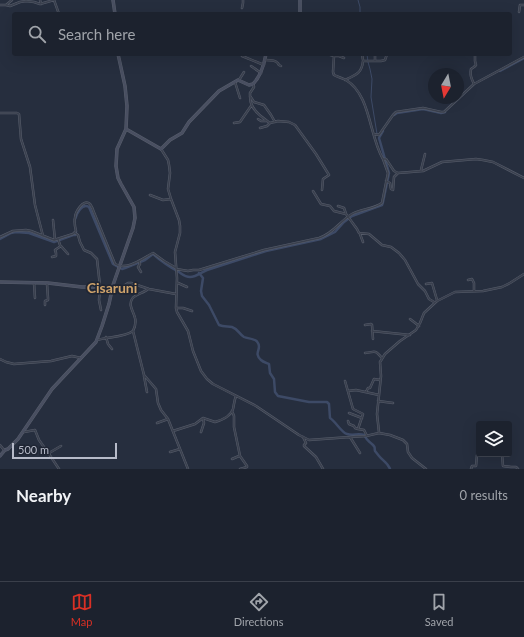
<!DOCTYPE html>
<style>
:root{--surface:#1c222e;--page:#252a36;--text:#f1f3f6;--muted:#a0a4aa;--line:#3a3f4a;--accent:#d93025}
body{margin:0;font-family:Lato,sans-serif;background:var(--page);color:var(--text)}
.controls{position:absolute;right:12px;bottom:12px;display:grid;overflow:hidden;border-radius:4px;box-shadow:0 4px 16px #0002}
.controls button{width:36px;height:36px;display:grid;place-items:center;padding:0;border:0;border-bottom:1px solid var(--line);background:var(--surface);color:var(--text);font:20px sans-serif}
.compass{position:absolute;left:428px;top:68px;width:36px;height:36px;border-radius:50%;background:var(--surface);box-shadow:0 4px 16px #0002;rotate:190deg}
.scale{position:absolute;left:12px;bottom:10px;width:105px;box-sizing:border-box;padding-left:4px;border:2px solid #b7bbc9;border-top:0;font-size:11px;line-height:14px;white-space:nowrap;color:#b7bbc9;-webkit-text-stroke:3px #1f2533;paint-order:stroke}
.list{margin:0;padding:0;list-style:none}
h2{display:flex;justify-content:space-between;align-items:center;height:52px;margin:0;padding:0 16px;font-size:17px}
h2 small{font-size:13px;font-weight:400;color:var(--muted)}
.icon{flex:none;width:22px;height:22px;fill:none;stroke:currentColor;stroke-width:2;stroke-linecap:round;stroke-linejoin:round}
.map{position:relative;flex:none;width:524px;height:469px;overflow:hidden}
.search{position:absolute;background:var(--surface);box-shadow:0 4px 16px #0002;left:12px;right:12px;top:12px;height:44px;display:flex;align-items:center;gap:10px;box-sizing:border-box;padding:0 14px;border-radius:4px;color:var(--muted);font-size:15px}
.sheet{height:112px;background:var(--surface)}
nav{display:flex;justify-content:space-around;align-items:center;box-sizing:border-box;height:56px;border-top:1px solid var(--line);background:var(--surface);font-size:11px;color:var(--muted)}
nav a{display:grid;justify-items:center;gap:2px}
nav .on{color:var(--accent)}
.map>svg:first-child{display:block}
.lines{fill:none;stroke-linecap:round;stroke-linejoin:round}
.stream{stroke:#3d4a66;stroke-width:1}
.river{stroke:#3d4a66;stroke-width:2.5}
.street-casing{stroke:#585e6c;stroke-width:2.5}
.secondary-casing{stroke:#585e6c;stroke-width:3.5}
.street{stroke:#3a404e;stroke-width:1.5}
.secondary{stroke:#494f61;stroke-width:2.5}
.labels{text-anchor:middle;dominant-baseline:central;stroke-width:3.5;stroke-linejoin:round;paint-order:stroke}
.quarter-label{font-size:14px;font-weight:bold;fill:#cfa36b;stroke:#1f2533}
</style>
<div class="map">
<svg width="524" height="469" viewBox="0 0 524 469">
<rect width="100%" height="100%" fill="#262e3e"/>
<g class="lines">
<!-- stream -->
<path class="stream" d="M358 0 360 7V14
M367 54 368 62 370 69 372 79 371 97 377 134"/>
<!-- river -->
<path class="river" d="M500 71 524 58
M394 115 397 113 423 109 441 113 445 112
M75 219C77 213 82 203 89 207L113 264 122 269 125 268 145 260 153 254C161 261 168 266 179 272 182 274 185 277 190 277 196 277 202 272 207 270L266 251 321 239 335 232 344 222 352 216 382 205 383 202 389 173 379 138 383 131
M0 239 11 233 16 232 29 233 54 242 73 235H75L76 232
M199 273 203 278 201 291 202 296 209 305 219 325C224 327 228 326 232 327 238 329 239 334 244 337 248 339 256 338 258 343 262 349 253 353 261 360 263 362 267 363 269 364L270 373 274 379 275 392 278 396 309 402H327L329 404 330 418C336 422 342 433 347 434 353 436 358 433 364 435 368 442 368 440 373 445 376 448 374 447 375 451 375 451 379 456 379 456 383 461 388 463 390 469"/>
<!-- street casing -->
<g class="street-casing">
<path id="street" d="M40 0 41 4
M54 0 59 14
M0 5H6L10 6 20 2 26 1 34 2 40 4 54 0
M6 5 12 0
M242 8 243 3V0
M519 12 520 5H524
M327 54 334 56 333 72 334 75C338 77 342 78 346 80 371 95 369 136 383 159H386L394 171 398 173 423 171 442 162 476 159 483 160 493 162 524 178
M362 54 363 60
M375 54V61
M242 56 264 65
M334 56H339L344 58
M265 60C271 60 277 60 279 65L281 66
M251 66 261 73
M239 80 244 72
M345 80C356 75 362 73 363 61H381L385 60 387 54
M235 82 240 98
M253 84 254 87 250 93C250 97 250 100 251 103 254 112 263 118 270 123L278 121 289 122 295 125 316 154 329 175 323 179 322 190
M474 84C471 78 470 75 471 69L474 67 476 65 475 61V54
M250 96 254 102 264 105 271 115 275 122
M0 113H17L19 114 21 139 30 167 35 205 43 236
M258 119 261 121H266
M234 123 240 122 251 106
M260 128 267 126 270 123
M374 134 379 135 393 115 396 112 423 108 441 112H444L474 84 524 57
M161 149 168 160 169 165 170 173 168 189 171 199 179 220 180 226V233L175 252 177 278 176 308 177 312 188 331 193 351 201 371 207 379 213 384 256 406 299 435 309 440 350 437 366 436 379 433 390 435 403 440 407 444 408 452 412 458 426 469
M421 170 425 154
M386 181 390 183 391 189 393 190 394 177 398 173
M313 191 321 204 330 206 334 211 346 214 357 229 359 233 369 234 382 245 391 247 399 253 405 260 418 284 425 291 429 299 434 302
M150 195 163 200 171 199
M338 206 344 208 346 214
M53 220 55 240
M75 233 78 235 80 242 84 250 91 253 97 259 100 286
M360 234 363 242
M0 237 13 231 26 230 31 231 54 240 73 234 76 231C75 227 74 222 75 218 75 213 83 198 90 204 90 204 93 209 93 210L115 264C127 271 143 258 153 253L164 261 176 268
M58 239 60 245 68 254
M52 257 56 256V253L55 250 61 246
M139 261 140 264 138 267 141 272
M176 269 188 271 193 270H199L264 250 319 238C333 234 340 221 352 214 361 209 374 209 382 203L388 173 383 159
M468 280 472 279 474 283V291
M34 283 35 298
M178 283 187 287
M426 284 432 283 437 300
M100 287 99 300 101 310
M112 287H122L128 283H131L149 289 176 294
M45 305V301L48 300V298L47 284
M176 308H183L192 311
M410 319 414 322 419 326
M365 325 371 324 372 325 373 339
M133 331 144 375 156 389 158 403 161 410 168 419 188 469
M372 331 410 335
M106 337 108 344 112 349
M97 340C109 336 123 338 133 331 135 327 136 322 135 318 134 312 128 306 132 299 135 294 144 293 148 289
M365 353C376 352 374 349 382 358
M0 359 6 362 14 364 51 361 72 356 81 358
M144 376 147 392
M345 381 353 409 363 414 358 429 364 430 367 436
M348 391 356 390 379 395
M366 392 368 388H370L374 379 380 380
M378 401 393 403
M232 411 234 416V427L240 456 247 466V467L240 469
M349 413 362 418
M348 421 349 424 354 426 355 428 358 429
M157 423 168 419
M173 431 195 424 203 418 215 422C222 420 231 416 233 409 234 405 234 401 236 396
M24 432 35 430 39 440 49 454 59 469
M201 432 204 423 203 419
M379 432 377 414 381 376 380 362 385 354 400 341 416 330 420 323 424 313 437 301 455 292 483 291 502 287 510 283 524 274
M303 437 306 443 304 445V446L316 457 323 469
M350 437 360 453
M0 445 4 450
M170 452 180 449
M49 453 61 446
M502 454 503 466 511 467H516L518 469
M232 459 239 456
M471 469 472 466H476L477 455 479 454"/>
</g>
<!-- secondary casing -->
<g class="secondary-casing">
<path id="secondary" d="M113 0 115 14
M300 14V0
M126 129 161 149 170 140 182 133 189 122 219 91 238 80 249 85 253 84C261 76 264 65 266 54
M0 282 48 283 82 287H112
M0 456 5 450 8 449 18 439 52 389 96 342 102 326 109 304 113 285 133 228 135 218 134 207 121 184 118 178 116 166 117 149 126 129 127 106 125 86 118 54"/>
</g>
<!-- street -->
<use href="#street" class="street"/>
<!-- secondary -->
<use href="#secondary" class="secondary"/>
</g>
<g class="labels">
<!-- quarter labels -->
<g class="quarter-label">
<text x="112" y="287">Cisaruni</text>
</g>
</g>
</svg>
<div class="controls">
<button><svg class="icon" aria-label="layers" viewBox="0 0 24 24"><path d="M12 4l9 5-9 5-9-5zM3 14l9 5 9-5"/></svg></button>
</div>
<svg class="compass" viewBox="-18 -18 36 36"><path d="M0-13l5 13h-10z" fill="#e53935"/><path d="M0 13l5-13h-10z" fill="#a0a4aa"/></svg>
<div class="scale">500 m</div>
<div class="search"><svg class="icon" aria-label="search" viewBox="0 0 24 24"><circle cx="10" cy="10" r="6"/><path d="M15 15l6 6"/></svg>Search here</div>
</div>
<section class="sheet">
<h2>Nearby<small>0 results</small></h2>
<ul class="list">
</ul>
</section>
<nav>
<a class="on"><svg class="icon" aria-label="map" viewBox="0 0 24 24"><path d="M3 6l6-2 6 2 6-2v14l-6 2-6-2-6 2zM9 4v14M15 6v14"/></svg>Map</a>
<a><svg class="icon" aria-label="directions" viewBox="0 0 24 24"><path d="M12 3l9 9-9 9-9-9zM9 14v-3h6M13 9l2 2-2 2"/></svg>Directions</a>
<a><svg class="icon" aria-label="saved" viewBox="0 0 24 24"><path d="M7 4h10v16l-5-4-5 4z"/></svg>Saved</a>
</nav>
